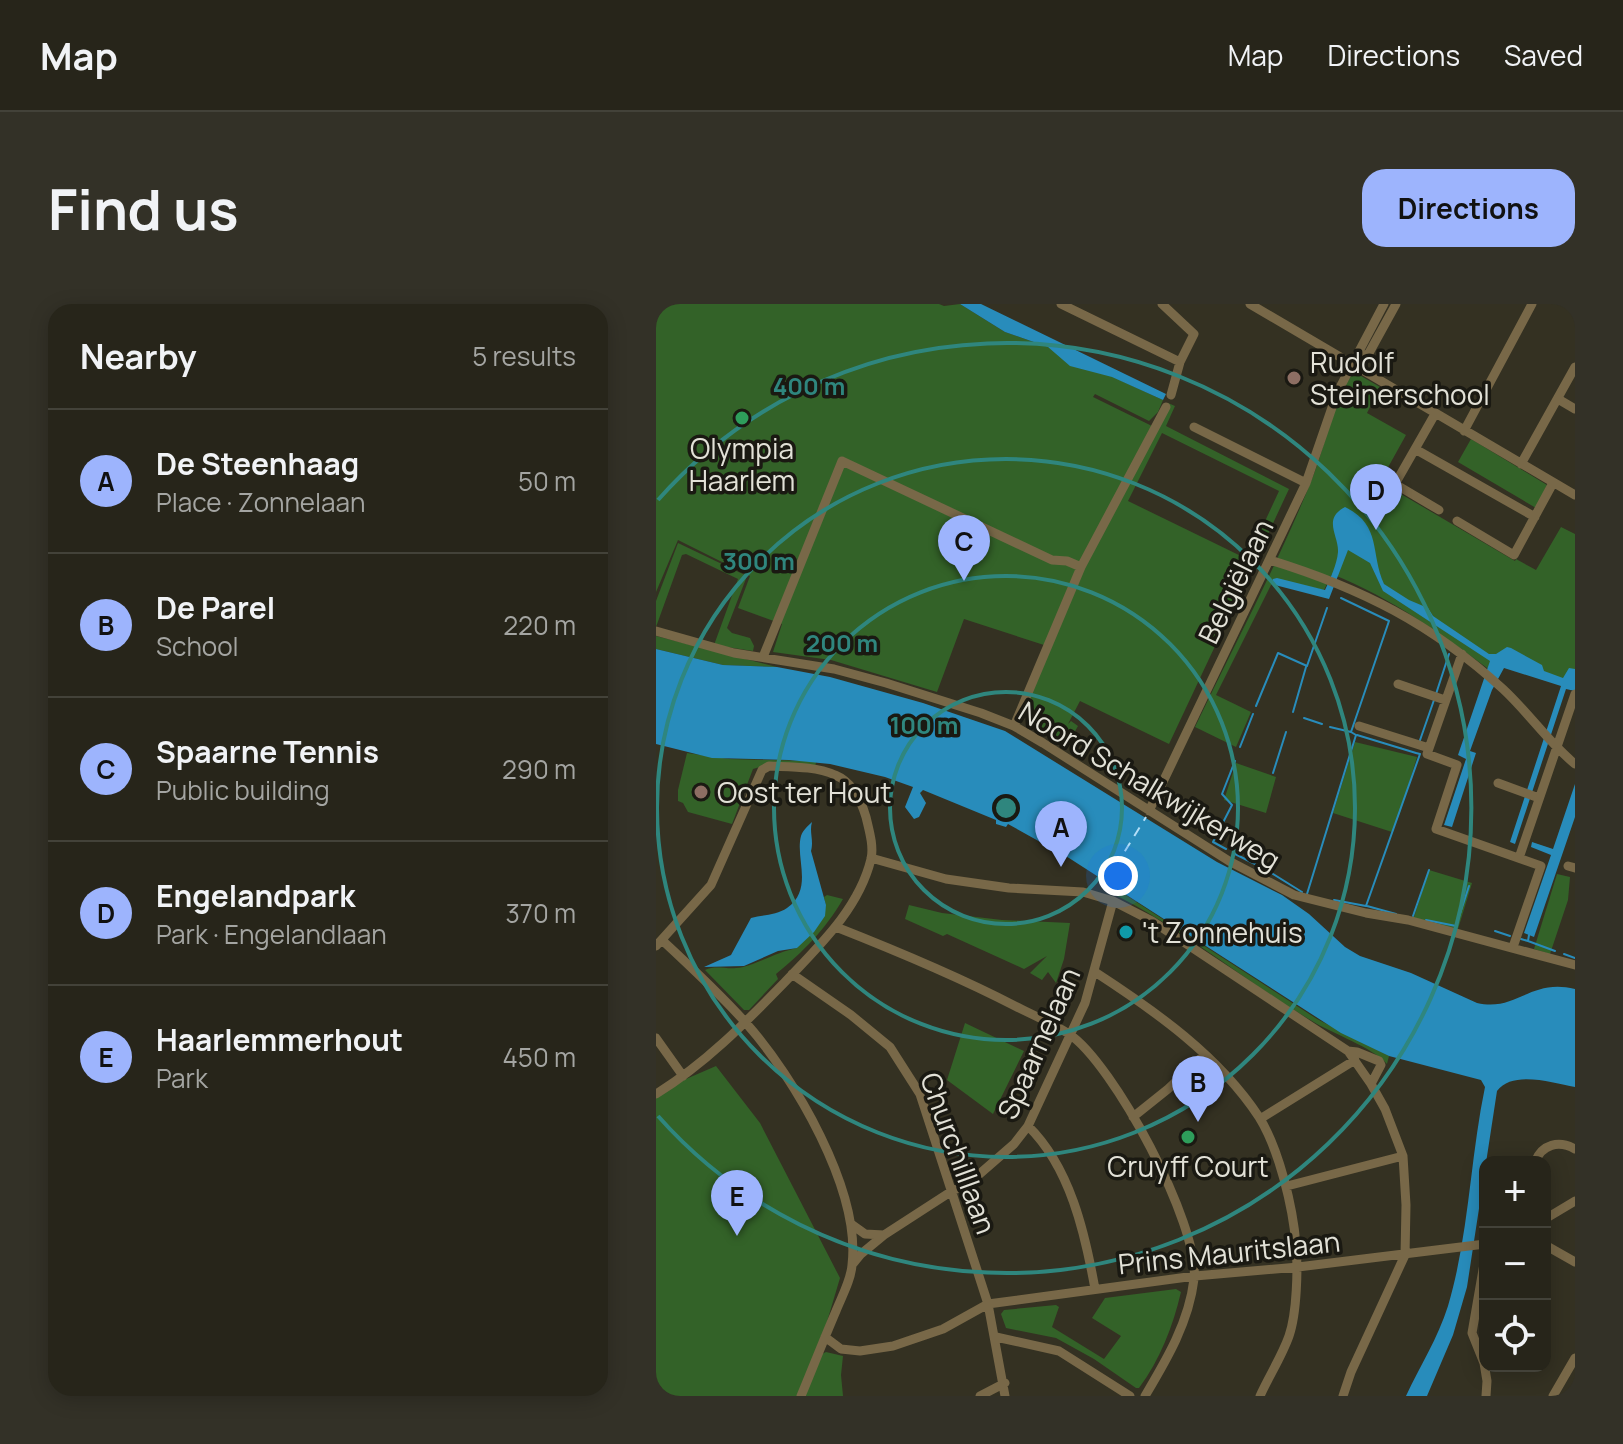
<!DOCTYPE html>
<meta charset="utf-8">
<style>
:root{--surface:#27251a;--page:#333127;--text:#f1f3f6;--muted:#a4a5a2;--line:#434239;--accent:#9db4fd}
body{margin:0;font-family:Manrope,sans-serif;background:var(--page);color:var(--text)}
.controls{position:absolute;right:24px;bottom:24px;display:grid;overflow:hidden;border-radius:16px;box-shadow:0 4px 20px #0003}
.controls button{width:72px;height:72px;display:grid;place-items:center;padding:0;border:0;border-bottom:2px solid var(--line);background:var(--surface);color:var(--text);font:40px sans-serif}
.you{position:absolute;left:462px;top:572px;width:28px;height:28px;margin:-20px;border:6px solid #fff;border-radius:50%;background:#1a73e8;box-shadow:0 0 0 12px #1a73e833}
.badge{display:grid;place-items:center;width:52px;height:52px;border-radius:50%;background:var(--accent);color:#111;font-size:26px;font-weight:700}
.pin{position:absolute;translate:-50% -66px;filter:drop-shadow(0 2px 4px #0008)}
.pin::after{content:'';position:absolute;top:42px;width:28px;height:24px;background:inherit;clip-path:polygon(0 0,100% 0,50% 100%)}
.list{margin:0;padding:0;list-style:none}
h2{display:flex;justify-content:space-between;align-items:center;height:104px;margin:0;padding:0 32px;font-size:34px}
h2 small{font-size:26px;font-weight:400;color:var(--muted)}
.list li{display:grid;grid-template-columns:52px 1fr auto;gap:24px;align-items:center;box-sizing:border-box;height:144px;padding:0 32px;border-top:2px solid var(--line)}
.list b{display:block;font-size:30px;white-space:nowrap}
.list p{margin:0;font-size:26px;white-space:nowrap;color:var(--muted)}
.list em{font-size:26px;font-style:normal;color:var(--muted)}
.icon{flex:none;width:44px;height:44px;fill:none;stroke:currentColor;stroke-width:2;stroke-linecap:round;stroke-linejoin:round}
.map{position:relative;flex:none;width:919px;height:1092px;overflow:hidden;border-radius:24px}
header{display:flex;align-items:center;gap:48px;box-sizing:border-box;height:112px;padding:0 40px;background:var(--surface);border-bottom:2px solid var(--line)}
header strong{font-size:38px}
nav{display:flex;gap:44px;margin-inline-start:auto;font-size:28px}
.intro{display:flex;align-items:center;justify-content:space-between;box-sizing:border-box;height:192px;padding:0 48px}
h1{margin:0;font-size:56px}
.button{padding:20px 36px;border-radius:24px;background:var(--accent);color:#111;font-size:28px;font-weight:700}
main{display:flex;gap:48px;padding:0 48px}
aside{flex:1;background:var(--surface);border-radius:24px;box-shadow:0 4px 20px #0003}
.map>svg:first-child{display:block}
.green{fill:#336228}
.water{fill:#288cbb}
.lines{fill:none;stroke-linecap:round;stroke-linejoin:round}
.stream{stroke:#288cbb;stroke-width:2}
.ferry{stroke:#b2def7;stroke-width:2;stroke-dasharray:10 8;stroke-linecap:butt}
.street{stroke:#786848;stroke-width:9}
.ring{fill:none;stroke:#2f867e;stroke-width:4}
.education-dot{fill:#8d6e63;stroke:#1a1912;stroke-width:3}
.leisure-dot{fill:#2e9e5b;stroke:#1a1912;stroke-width:3}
.culture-dot{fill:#0f9aa8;stroke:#1a1912;stroke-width:3}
.labels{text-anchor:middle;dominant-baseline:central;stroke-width:7;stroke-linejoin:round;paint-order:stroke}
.poi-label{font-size:28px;fill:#e2e1d7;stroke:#1a1912;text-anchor:start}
.street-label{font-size:28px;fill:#e2e1d7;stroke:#1a1912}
.centre{fill:#2f867e;stroke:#1a1912;stroke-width:4}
.ring-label{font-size:24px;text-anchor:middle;font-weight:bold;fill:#2f867e;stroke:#1a1912;stroke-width:7;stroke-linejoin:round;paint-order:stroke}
</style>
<header>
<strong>Map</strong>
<nav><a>Map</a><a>Directions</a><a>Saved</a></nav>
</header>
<div class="intro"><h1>Find us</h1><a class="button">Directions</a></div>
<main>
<aside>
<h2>Nearby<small>5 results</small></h2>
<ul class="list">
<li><span class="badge">A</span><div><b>De Steenhaag</b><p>Place · Zonnelaan</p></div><em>50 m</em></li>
<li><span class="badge">B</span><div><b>De Parel</b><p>School</p></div><em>220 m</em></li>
<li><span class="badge">C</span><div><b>Spaarne Tennis</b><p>Public building</p></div><em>290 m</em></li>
<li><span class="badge">D</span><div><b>Engelandpark</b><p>Park · Engelandlaan</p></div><em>370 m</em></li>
<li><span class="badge">E</span><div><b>Haarlemmerhout</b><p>Park</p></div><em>450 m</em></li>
</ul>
</aside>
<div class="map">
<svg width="919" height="1092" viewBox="0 0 919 1092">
<rect width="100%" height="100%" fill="#343122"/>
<!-- green -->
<path class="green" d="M0 0H283L288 2 304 0 349 28 392 43 507 96 502 108 493 117 439 90 437 93 498 123 512 99 519 102 510 122 633 185 605 245 598 241 623 187 506 129 472 197 589 254 591 251 600 255 513 440 424 397 412 420 415 417 422 422 410 443 370 420V409L362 405 388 341 308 315 281 388 175 356 117 348 126 320 82 304 94 272 22 236 0 288Z
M698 68 724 83 711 109 750 131 725 176 733 183 859 257 860 255 880 266 905 223 919 230V386L848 363 842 372C790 333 736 294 676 270L668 286 618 275 560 391 595 408 580 443 539 423C578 341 622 260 656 175 670 141 676 97 698 68Z
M815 135 891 181 880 204 802 158Z
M22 239 91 272 71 324 76 329 94 334 98 342 97 347 58 341 82 275 30 250 26 251 0 323V297Z
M0 332 121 363 67 361 0 345Z
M699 438 761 453 744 509 736 528 677 509Z
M31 449 73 455 150 457 160 458 159 464 114 460 97 465 76 520 32 508 27 499 22 497V486Z
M580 459 620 473 610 509 568 496Z
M773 566 816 579 802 625 757 616Z
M901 570 914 573 912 596 894 650 878 645Z
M451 579 661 715 733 752 731 760C716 743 677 730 656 717 587 676 520 619 447 585Z
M171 591 187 595C169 626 148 647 120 670L122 675 93 706H88L49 666C59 661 69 665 80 664 96 663 120 648 141 644L170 602 168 593Z
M253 601 286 609 346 616 414 619 408 655 400 679 392 668 386 676 374 669 391 652 368 665 291 630 287 632 249 615Z
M309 719 368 747 337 810 291 776Z
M60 762 104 819 184 974 167 1031 142 1092H0V788Z
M520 985 525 988C517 1022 504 1056 483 1084H480L438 1055 400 1034 350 1024 345 1010 348 1006 400 1001 403 1003 396 1023 448 1055 465 1032 436 1014 449 994Z
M170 1048 187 1052 185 1071 187 1092H149L166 1050Z"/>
<!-- water -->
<path class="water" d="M304 0H325L510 90 507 96 456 73 414 62 392 43 349 28Z
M689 203C726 221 714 249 728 280L753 296 772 304 777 312 833 350H840L851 343 855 344 886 361 888 367 907 374 913 364 919 365V387L910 385 859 540 854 538 905 382 848 364 836 386 814 447 820 449 796 523 788 521 810 455 802 451 834 357 727 287 714 259 692 246 673 295 615 280 617 275 621 274 669 286C674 275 681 260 682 248 683 232 666 215 689 203Z
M0 345 67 361 121 363 174 373 267 399 349 427 561 558 626 591 653 610 689 643 704 652 755 669 821 699C861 708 874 674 919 685V783C896 779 857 766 841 787L811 983 797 1031 771 1092H750C764 1062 782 1034 792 1002 813 931 814 855 829 783L825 776 733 752 685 729 413 554 352 520 350 523 340 520V516L267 486 264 489 270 499 263 513 258 515 249 503 257 483 229 473 174 460 133 456 56 454 0 440Z
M919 480V513L878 633 868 629 895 551 875 543 876 538 897 545Z
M156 518C153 528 158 536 155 547L170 601 169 612 158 628 141 644 122 647 88 662 48 663 75 651 95 614C107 611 121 611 131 604 158 585 139 554 145 532 147 526 152 522 156 518Z"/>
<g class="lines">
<!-- stream -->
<path class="stream" d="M780 390 793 350
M600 402 622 349 651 362 671 304
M637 408 650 363
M648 414 666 420
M674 423 695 428
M701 431 760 449
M763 439 778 396
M584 443 597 410
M617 469 630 428
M570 545 557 538 576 501 566 490 579 457
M579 550 599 560
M609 565 646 588
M651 590 700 431 695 428 733 317 685 294
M678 596 710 602 764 450 760 449
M711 602 740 610
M757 612 773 566
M770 616 800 622 813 582
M839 627 854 632
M865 635 872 637 873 631
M872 637 899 647
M908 650 919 654"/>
<!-- ferry -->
<path class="ferry" d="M450 578 490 513"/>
<!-- street -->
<path class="street" d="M405 0 524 58
M506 0 538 30 524 58 515 91
M594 0 919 191
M697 59 713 49 740 0
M902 95 919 105
M779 110 739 180 783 206
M538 123 650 179
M808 127 876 0
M759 145 879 213
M865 160 919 63
M801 217 858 251 897 179
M614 256C705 284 776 320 847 385 872 408 893 439 919 460
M0 327 78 349 178 365 230 379 325 409 358 422 387 439 573 557 638 591 710 609 752 616 919 661
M806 350 771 450 801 461 780 525 885 562 857 643
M107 353 186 157 396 256 411 257 425 263
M742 380 789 396
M358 422 425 263 510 103
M703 422 773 444
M842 479 883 494
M493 507 650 179 681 89 728 0
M215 554 290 575 353 584 427 588 457 597 496 617 692 747 715 780
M863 554 919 390
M912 562 919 564
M180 623C241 647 301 672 359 702 377 711 396 719 413 730 457 759 544 921 538 975 533 1018 511 1055 489 1092
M7 637C35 663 64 690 90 719 138 773 205 886 196 961 195 976 186 992 180 1007 168 1035 157 1063 145 1092
M0 642 55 581 106 466 113 462C134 463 159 462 179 471 196 478 205 496 210 513 213 526 218 542 215 555 203 605 162 643 128 679 88 720 49 760 0 790
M439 668C499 707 563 752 603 813 623 845 637 903 640 941 642 964 641 1009 633 1032 626 1052 613 1072 604 1092
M136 670 195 711 234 743 264 790 332 1000 349 1092
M0 734 27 772
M477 813 512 785 548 751
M604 815 699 756
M372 822C414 863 429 929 439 985
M879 858C886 840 903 836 919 845
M631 882 747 852
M889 915 919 897
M195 920 209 930 228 931
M889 941 919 958
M829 954 816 1029 828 1059 831 1077 830 1092
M196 961 205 950 228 931 296 887 312 880 358 840 372 822 429 699 457 597
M169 1033 185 1045 204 1047 237 1042 287 1025 332 1000 539 972 642 963 829 940
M340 1033 403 1047 474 1092
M324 1092 349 1079
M687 1092 695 1068 749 951 750 901 747 852 729 805 715 780 725 761 723 757 701 748 692 747
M897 1092 919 1054"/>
</g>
<!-- distance rings -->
<g class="ring">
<circle cx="350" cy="504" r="116"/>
<circle cx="350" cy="504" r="232"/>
<circle cx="350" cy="504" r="349"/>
<path d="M2 196A465 465 0 1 1 2 812"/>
</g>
<!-- markers -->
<g class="education-dot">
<circle cx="638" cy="74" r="8"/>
<circle cx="45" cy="488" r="8"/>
</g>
<g class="leisure-dot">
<circle cx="86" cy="114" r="8"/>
<circle cx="532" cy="833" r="8"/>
</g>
<circle class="culture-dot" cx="470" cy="628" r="8"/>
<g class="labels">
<!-- poi labels -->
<g class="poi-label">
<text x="654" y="58">Rudolf<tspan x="654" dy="32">Steinerschool</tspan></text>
<text x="86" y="144" text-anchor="middle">Olympia<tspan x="86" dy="32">Haarlem</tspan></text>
<text x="61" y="488">Oost ter Hout</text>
<text x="486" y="628">'t Zonnehuis</text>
<text x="532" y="862" text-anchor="middle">Cruyff Court</text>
</g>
<!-- street labels -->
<g class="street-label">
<text transform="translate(579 277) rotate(-64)">Belgiëlaan</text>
<text transform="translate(494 481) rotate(31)">Noord Schalkwijkerweg</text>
<text transform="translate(382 739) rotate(-66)">Spaarnelaan</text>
<text transform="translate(303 849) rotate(70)">Churchilllaan</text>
<text transform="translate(573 948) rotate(-6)">Prins Mauritslaan</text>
</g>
</g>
<circle cx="350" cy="504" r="12" class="centre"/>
<g class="ring-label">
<text x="153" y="91">400 m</text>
<text x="103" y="266">300 m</text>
<text x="186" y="348">200 m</text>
<text x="268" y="430">100 m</text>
</g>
</svg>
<div class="controls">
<button>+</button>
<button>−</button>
<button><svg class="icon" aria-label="locate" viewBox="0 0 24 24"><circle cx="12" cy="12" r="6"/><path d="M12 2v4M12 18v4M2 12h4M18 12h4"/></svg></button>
</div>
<div class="you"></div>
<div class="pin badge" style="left:405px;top:563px">A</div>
<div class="pin badge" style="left:542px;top:818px">B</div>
<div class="pin badge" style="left:308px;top:277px">C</div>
<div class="pin badge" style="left:720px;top:226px">D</div>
<div class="pin badge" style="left:81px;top:932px">E</div>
</div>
</main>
